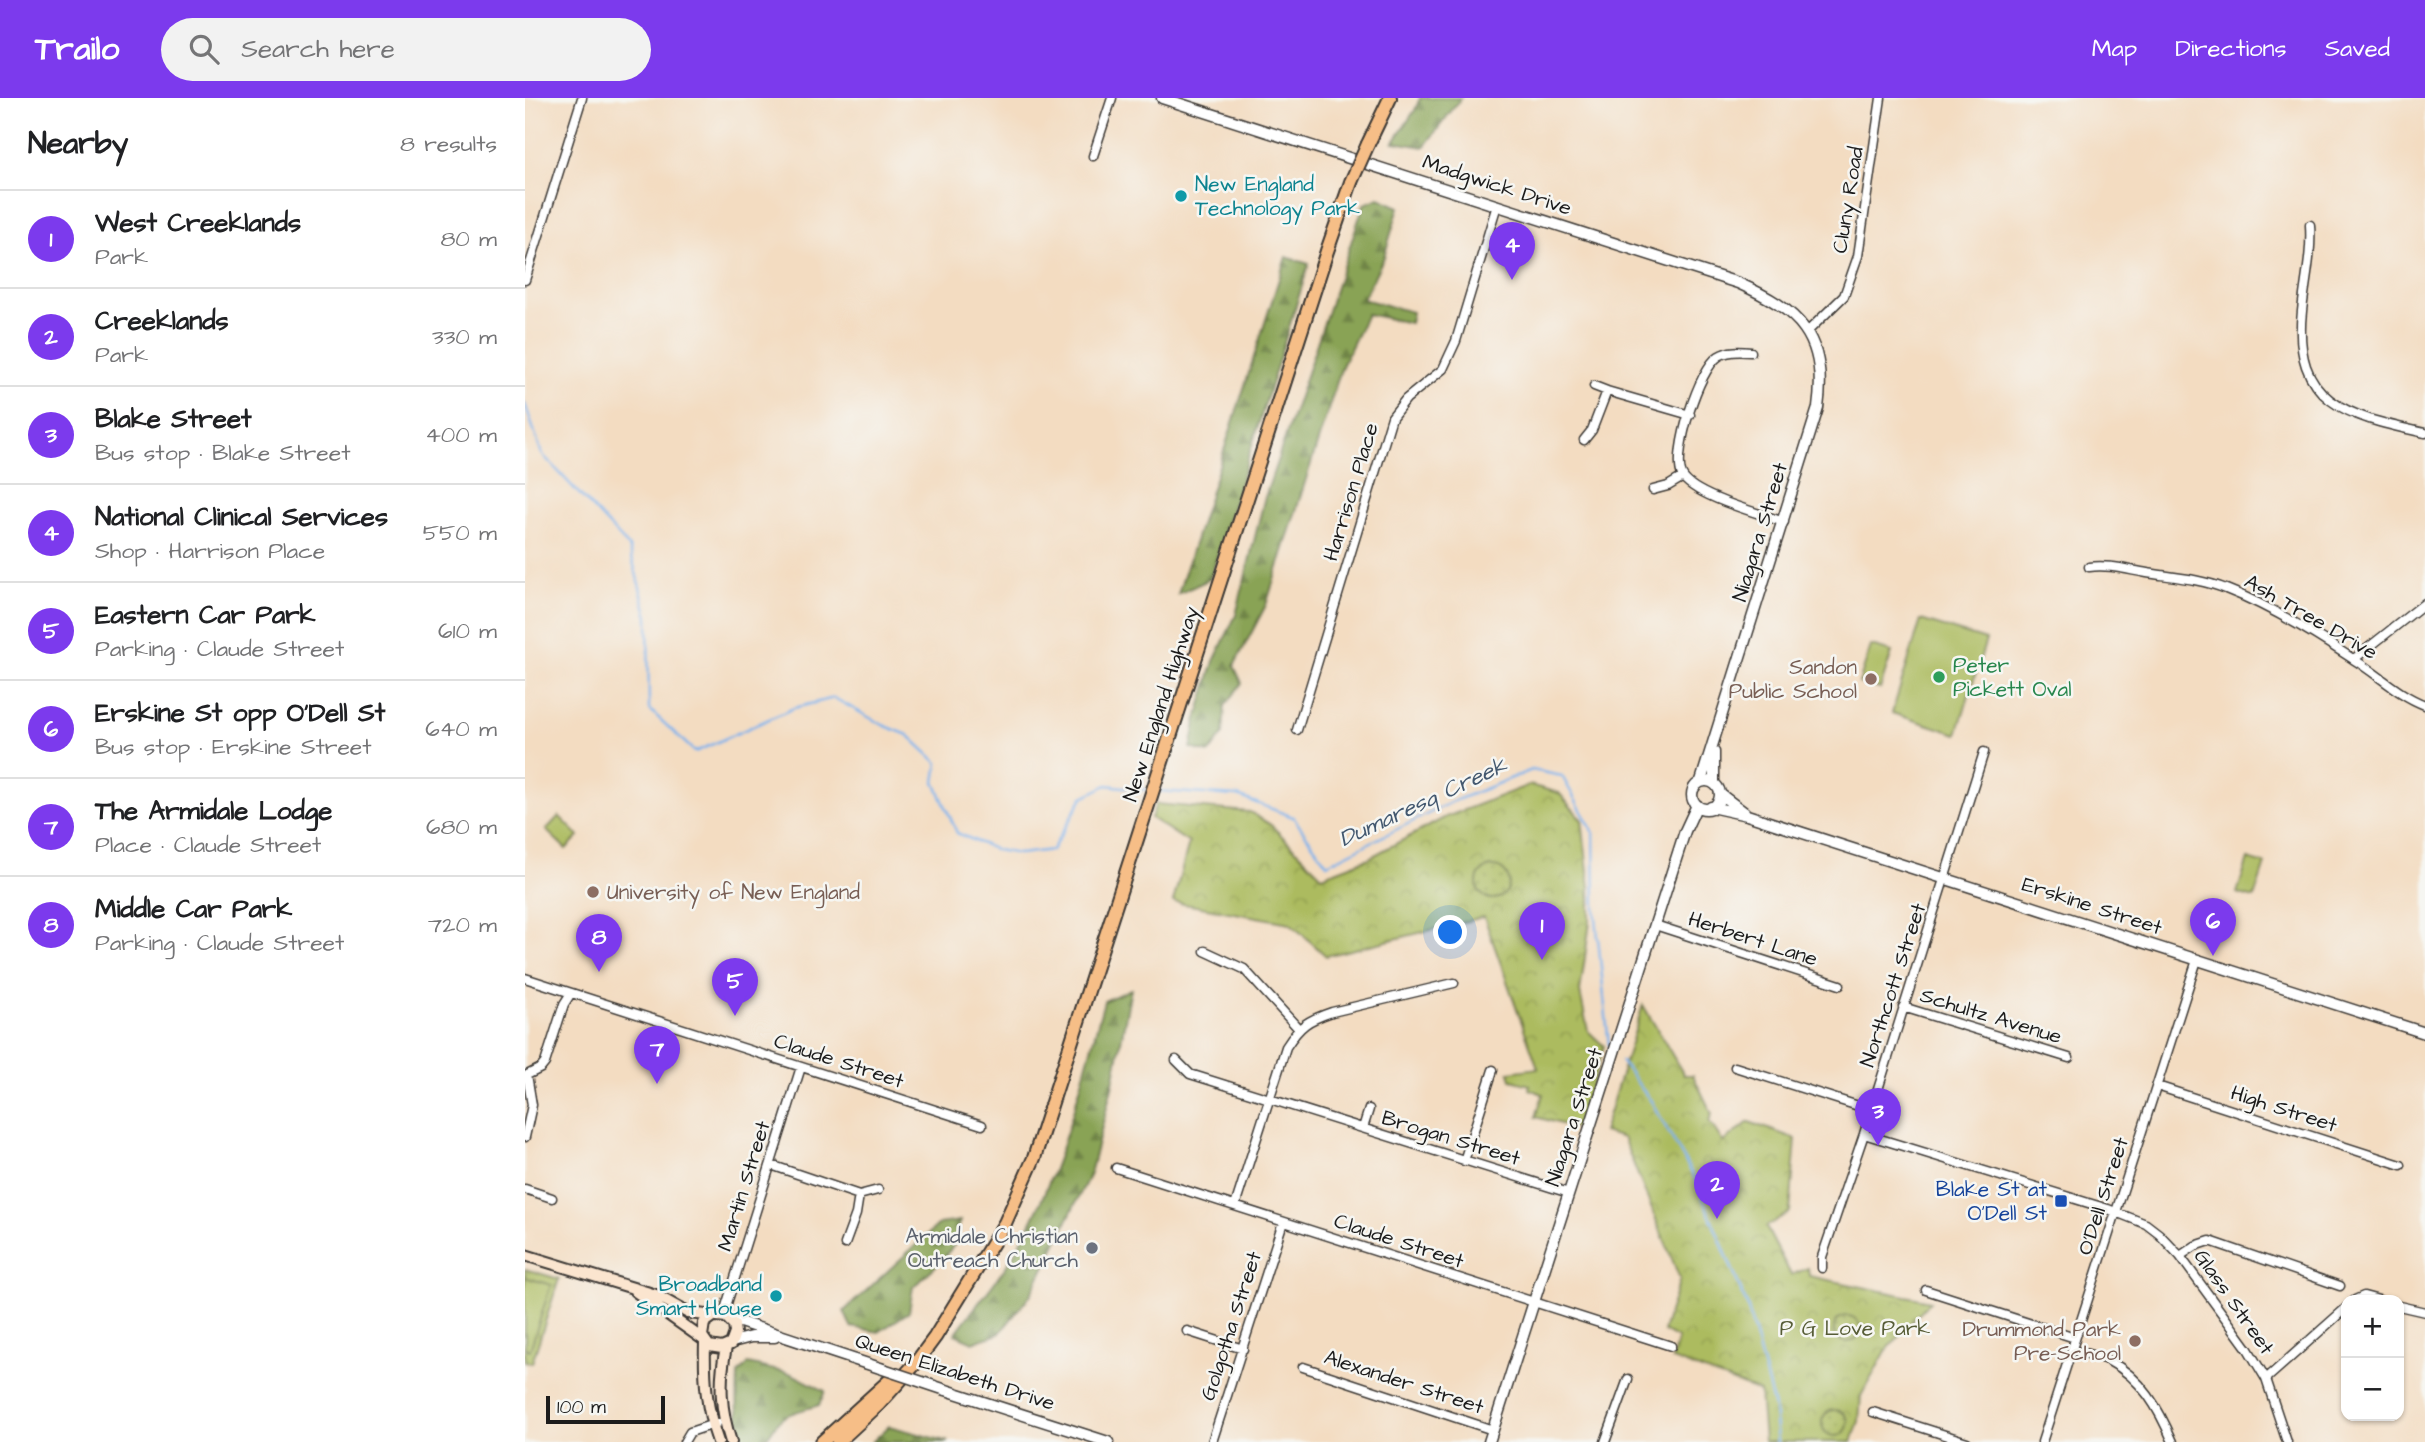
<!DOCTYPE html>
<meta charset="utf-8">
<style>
:root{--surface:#fff;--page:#f2f2f2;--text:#202124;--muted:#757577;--line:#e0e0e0;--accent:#7c3aed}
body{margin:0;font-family:"Architects Daughter",sans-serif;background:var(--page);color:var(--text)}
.controls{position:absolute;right:21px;bottom:21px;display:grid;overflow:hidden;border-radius:14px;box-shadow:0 2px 5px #0004}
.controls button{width:63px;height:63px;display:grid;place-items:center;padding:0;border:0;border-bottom:2px solid var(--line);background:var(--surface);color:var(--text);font:35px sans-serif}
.scale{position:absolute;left:21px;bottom:18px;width:119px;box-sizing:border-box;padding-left:7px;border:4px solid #1c1c1c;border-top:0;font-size:19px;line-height:24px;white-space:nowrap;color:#1c1c1c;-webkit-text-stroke:5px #f6f6f2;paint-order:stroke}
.you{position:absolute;left:926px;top:835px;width:24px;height:24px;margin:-18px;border:5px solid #fff;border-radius:50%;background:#1a73e8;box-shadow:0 0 0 10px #1a73e833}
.badge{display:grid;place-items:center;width:46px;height:46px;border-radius:50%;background:var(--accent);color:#fff;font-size:23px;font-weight:700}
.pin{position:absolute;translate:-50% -58px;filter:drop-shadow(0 2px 4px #0008)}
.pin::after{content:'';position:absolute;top:37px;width:24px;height:21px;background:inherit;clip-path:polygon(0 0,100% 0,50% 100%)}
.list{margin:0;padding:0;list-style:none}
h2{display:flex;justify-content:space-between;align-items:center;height:91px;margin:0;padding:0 28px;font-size:30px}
h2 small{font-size:23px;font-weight:400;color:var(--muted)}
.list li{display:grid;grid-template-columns:46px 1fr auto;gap:21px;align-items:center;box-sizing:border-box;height:98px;padding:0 28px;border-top:2px solid var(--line)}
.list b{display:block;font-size:26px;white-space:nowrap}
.list p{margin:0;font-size:23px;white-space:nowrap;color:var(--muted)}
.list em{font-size:23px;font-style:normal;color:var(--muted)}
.icon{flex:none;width:38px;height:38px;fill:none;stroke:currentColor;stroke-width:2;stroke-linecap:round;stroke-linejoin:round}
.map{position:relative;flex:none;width:1900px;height:1344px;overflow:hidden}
header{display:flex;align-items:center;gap:42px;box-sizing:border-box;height:98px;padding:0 35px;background:var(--accent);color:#fff}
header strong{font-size:33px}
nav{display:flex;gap:38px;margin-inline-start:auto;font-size:24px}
.search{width:490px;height:63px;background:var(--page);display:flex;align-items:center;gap:18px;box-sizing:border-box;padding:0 24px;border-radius:38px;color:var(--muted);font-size:26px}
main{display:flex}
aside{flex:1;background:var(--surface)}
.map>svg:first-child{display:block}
.forest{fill:url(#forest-firs);stroke:#526038;stroke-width:2}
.park{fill:url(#park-crowns);stroke:#646c3d;stroke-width:2}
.garden{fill:url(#garden-dots);stroke:#646c3d;stroke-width:2}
.pitch{fill:#acbb5e;stroke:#646c3d;stroke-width:2}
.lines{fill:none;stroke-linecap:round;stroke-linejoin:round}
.stream{stroke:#7db2eb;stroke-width:2.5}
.minor-casing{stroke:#3c3935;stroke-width:11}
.tertiary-casing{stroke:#3c3935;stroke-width:13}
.secondary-casing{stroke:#3c3935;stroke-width:14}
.trunk-casing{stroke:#3c3935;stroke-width:16}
.minor{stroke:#fff;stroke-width:8}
.tertiary{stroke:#fff;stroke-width:10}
.secondary{stroke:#fbe5cf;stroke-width:10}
.trunk{stroke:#f6be87;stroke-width:12}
.tertiary-bridge-casing{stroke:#3c3935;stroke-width:13;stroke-linecap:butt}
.trunk-bridge-casing{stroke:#3c3935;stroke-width:16;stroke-linecap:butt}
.tertiary-bridge{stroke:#fff;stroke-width:10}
.trunk-bridge{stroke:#f6be87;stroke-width:12}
.culture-dot{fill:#0f9aa8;stroke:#f6f6f2;stroke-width:2.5}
.leisure-dot{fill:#2e9e5b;stroke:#f6f6f2;stroke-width:2.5}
.education-dot{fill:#8d6e63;stroke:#f6f6f2;stroke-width:2.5}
.transit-dot{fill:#1a4fb4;stroke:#f6f6f2;stroke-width:2.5}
.worship-dot{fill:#6b7280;stroke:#f6f6f2;stroke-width:2.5}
.labels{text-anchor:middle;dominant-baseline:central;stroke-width:5;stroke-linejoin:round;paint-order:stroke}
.culture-label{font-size:21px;fill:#0d838f;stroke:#f6f6f2;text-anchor:start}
.street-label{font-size:21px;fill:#1c1c1c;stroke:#f6f6f2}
.leisure-label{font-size:21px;fill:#27864d;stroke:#f6f6f2;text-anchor:start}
.education-label{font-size:21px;fill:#785e54;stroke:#f6f6f2;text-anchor:end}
.transit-label{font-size:21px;fill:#164399;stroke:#f6f6f2;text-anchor:end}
.worship-label{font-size:21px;fill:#5b616d;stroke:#f6f6f2;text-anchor:end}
.park-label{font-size:21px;fill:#565c36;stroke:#f6f6f2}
.water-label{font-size:23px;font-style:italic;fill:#43586f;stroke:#f6f6f2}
</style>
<header>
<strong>Trailo</strong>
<div class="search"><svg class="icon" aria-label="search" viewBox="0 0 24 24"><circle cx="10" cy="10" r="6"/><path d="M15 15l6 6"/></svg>Search here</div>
<nav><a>Map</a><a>Directions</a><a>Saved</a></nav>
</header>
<main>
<aside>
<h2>Nearby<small>8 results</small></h2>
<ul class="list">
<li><span class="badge">1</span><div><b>West Creeklands</b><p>Park</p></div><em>80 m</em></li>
<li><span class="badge">2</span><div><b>Creeklands</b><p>Park</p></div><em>330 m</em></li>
<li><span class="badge">3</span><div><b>Blake Street</b><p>Bus stop · Blake Street</p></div><em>400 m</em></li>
<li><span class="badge">4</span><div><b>National Clinical Services</b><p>Shop · Harrison Place</p></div><em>550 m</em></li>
<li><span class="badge">5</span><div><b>Eastern Car Park</b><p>Parking · Claude Street</p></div><em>610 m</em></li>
<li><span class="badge">6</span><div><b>Erskine St opp O'Dell St</b><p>Bus stop · Erskine Street</p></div><em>640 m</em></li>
<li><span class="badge">7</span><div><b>The Armidale Lodge</b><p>Place · Claude Street</p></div><em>680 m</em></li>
<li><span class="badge">8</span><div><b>Middle Car Park</b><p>Parking · Claude Street</p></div><em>720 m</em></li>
</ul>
</aside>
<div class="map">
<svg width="1900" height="1344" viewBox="0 0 1900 1344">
<defs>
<pattern id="forest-firs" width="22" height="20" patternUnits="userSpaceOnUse" patternTransform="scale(1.75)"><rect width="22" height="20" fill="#89a355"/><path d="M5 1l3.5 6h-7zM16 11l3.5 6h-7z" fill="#6f8446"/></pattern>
<pattern id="park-crowns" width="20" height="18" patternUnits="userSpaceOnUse" patternTransform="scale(1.75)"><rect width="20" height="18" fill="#acbb5e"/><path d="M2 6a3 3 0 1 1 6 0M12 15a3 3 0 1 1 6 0" fill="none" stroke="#93a051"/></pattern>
<pattern id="garden-dots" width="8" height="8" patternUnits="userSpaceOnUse" patternTransform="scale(1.75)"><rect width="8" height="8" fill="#acbb5e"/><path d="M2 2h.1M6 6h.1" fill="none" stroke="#93a051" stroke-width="1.8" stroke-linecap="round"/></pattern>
</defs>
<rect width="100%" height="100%" fill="#f6f6f2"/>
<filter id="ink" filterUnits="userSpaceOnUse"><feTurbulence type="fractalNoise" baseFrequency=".0143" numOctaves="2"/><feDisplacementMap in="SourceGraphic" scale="14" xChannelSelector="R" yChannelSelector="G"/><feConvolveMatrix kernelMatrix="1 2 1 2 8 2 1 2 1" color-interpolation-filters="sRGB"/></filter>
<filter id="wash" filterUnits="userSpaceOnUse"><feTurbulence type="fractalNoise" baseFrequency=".00686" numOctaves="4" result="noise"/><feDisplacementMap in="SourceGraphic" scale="28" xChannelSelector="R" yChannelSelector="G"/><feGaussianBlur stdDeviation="1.57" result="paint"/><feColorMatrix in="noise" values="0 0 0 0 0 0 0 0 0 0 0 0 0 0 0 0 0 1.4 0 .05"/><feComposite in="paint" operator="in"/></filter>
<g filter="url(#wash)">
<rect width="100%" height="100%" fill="#f3dcc1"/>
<!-- forest -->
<path class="forest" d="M895 0H936L899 49 869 44 890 12Z
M854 100 874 109 859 159 838 201 887 214 885 225 842 216 817 268 741 507 709 568 717 585 700 608 698 636 684 655 666 650 671 624 689 563 711 517 739 402 839 106Z
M761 159 784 166 685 481 653 496Z
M606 891 588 985 565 1076 505 1198 474 1236 448 1244 430 1236C451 1207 476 1180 493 1149 536 1074 556 986 579 903Z
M435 1123 430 1146 414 1165 388 1189 384 1214 354 1234 326 1229 319 1213 414 1126Z
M223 1266 267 1276 300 1293 294 1307C283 1311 264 1314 256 1321 239 1336 250 1344 220 1344 211 1321 212 1300 213 1276Z
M364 1328 424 1344H347Z"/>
<!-- park -->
<path class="park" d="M1004 687 1034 695 1057 722 1065 790V824L1055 894 1063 933 1079 948 1054 1031 1011 1019 1018 996 1004 991 1005 987 986 982 984 974 1013 970 959 819 801 858 765 825 648 804 664 745 626 720 631 706 725 714 746 727 797 778 844 760 921 719Z
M1118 907 1159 977H1168L1187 1016 1184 1023 1198 1044 1224 1024 1271 1041 1265 1114 1241 1129 1266 1177 1283 1170 1284 1178 1405 1203 1361 1253 1336 1298 1334 1323 1327 1344H1239L1235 1294 1147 1261 1153 1241 1138 1233 1155 1181 1098 1040 1078 1034Z
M0 1171 34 1181 7 1265 0 1263Z"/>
<!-- garden -->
<path class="garden" d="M952 785a16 16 0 1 1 32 0a16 16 0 1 1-32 0Z
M1309 1231a13 13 0 1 1 26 0a13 13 0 1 1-26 0Z
M1297 1325a13 13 0 1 1 26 0a13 13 0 1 1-26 0Z"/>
<!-- pitch -->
<path class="pitch" d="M1396 522 1461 542 1432 636 1367 615Z
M1346 548 1367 554 1355 591 1334 585Z
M34 718 54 738 41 751 21 732Z
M1723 761 1740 766 1729 800 1712 795Z
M0 1179 26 1187 5 1252 0 1250Z"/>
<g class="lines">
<!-- stream -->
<path class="stream" d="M0 306 17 356 104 449 123 519 124 611 170 654 269 610 309 600 358 627 383 637 413 665 410 684 432 735 471 752 494 756 527 752 558 699 582 687 623 692
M633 693 713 698 768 719 802 766 929 703 1007 672 1037 678 1069 735 1070 810 1084 948
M1096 963 1126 1003 1169 1079 1222 1207 1249 1309 1252 1344"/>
</g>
</g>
<g filter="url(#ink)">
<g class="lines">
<!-- minor casing -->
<g class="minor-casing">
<path id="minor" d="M568 58 587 0
M1785 127C1787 156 1780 184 1777 213 1767 307 1824 318 1900 335
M0 182 57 0
M1282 234 1319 198 1333 158 1356 0
M1226 254C1216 253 1203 252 1194 258 1174 270 1147 356 1157 377 1167 398 1237 416 1259 424
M1069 288 1082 293
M1059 342 1067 332 1082 293 1165 317
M1128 392 1143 388 1158 379
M1564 469C1583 466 1603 472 1622 475 1648 479 1677 481 1701 491 1745 508 1789 535 1828 561 1853 576 1873 597 1900 607
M1829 561 1900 505
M772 632 867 319 881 301 918 271 931 243 972 107
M1130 827 1315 887
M680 853 719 871 773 930
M0 880 457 1027
M1378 909 1544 960
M651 962 665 976 1044 1095
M1210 969 1346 1012
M1632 988 1876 1067
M838 1030 844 1011
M1339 1036 1583 1111 1621 1126 1634 1136 1655 1158 1723 1251 1741 1281 1762 1344
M0 1039 7 1007 2 977 16 970 20 965 39 906 46 895
M939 1063 968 972
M246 1067 334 1097 353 1092
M591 1070 1146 1248
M0 1091 27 1100
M710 1108 761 949C775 927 783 922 807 914L929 885
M320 1146 331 1116 334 1097
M1655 1158 1670 1148 1685 1143 1815 1188
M1297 1170V1159L1339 1036 1459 654
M1401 1192 1550 1240
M1830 1202 1839 1198 1854 1202
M1874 1208 1900 1214
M198 1218 276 969
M662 1233 718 1251
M1547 1252C1559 1255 1573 1258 1584 1263 1617 1280 1634 1311 1648 1344
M778 1269 968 1332
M1741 1281 1821 1210
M1348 1314 1442 1344
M159 1344 165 1334 192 1325
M687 1344 758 1124
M1080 1344 1103 1281
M1517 1344 1672 862"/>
</g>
<!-- tertiary casing -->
<g class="tertiary-casing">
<path id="tertiary" d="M637 0 1213 185C1274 212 1303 239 1293 310L1176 683
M1189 654V685
M1167 697a14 14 0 1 1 28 0a14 14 0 1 1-28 0Z
M1195 696 1220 715
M1186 709 1222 717 1900 935
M203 1220 355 1270
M207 1244 226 1239H250
M421 1292 583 1344
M964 1344 1160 733 1172 707"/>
</g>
<!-- secondary casing -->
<g class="secondary-casing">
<path id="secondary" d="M0 1157 131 1197 163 1215 201 1219 209 1227 210 1235 206 1246 197 1250 184 1248 177 1238 179 1225 190 1217
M110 1193 179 1242
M180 1244C179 1279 181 1311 193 1344
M201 1249C194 1283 195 1311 206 1344"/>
</g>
<!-- trunk casing -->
<g class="trunk-casing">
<path id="trunk" d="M843 46 865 0
M297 1344 364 1283
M313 1344 354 1306 390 1266 410 1239 480 1125 509 1060 802 153 826 84"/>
</g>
<!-- minor -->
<use href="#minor" class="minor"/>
<!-- tertiary -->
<use href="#tertiary" class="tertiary"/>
<!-- secondary -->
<use href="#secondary" class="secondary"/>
<!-- trunk -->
<use href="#trunk" class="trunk"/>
<!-- tertiary-bridge casing -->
<g class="tertiary-bridge-casing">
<path id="tertiary-bridge" d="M355 1270 421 1292"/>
</g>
<!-- trunk-bridge casing -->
<g class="trunk-bridge-casing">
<path id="trunk-bridge" d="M826 84 843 46"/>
</g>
<!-- tertiary-bridge -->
<use href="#tertiary-bridge" class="tertiary-bridge"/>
<!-- trunk-bridge -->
<use href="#trunk-bridge" class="trunk-bridge"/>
</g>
</g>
<!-- markers -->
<g class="culture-dot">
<circle cx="656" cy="98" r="7"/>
<circle cx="251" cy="1198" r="7"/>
</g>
<circle class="leisure-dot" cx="1414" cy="579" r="7"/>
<g class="education-dot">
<circle cx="1346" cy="581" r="7"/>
<circle cx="68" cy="794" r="7"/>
<circle cx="1610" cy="1243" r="7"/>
</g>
<rect class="transit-dot" x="1529" y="1096" width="14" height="14" rx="3.5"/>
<circle class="worship-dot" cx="567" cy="1150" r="7"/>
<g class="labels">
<!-- culture labels -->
<g class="culture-label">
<text x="670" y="86">New England<tspan x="670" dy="24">Technology Park</tspan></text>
<text x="237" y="1186" text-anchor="end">Broadband<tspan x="237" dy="24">Smart House</tspan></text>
</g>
<!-- street labels -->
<g class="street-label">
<text transform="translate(972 87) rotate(18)">Madgwick Drive</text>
<text transform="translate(1323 102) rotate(-81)">Cluny Road</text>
<text transform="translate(826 394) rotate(-73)">Harrison Place</text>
<text transform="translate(1235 434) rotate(-73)">Niagara Street</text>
<text transform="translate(1786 519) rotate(30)">Ash Tree Drive</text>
<text transform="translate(636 606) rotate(-72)">New England Highway</text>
<text transform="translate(1567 808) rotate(18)">Erskine Street</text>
<text transform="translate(1228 841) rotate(18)">Herbert Lane</text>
<text transform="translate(1368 887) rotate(-72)">Northcott Street</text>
<text transform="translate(1466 918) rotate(17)">Schultz Avenue</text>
<text transform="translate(314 963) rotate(18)">Claude Street</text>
<text transform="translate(1759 1011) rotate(18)">High Street</text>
<text transform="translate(1049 1019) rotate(-72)">Niagara Street</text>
<text transform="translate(926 1040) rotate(17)">Brogan Street</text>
<text transform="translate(219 1088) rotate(-73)">Martin Street</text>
<text transform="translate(1578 1098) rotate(-72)">O'Dell Street</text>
<text transform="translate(874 1143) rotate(18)">Claude Street</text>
<text transform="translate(1709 1204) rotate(55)">Glass Street</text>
<text transform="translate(706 1228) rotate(-72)">Golgotha Street</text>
<text transform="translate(430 1274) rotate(18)">Queen Elizabeth Drive</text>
<text transform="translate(879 1284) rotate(18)">Alexander Street</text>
</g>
<!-- leisure labels -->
<g class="leisure-label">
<text x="1428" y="567">Peter<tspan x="1428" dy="24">Pickett Oval</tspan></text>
</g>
<!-- education labels -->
<g class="education-label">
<text x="1332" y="569">Sandon<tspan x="1332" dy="24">Public School</tspan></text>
<text x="82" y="794" text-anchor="start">University of New England</text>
<text x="1596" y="1231">Drummond Park<tspan x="1596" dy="24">Pre-School</tspan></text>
</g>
<!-- transit labels -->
<g class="transit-label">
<text x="1522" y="1091">Blake St at<tspan x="1522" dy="24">O'Dell St</tspan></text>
</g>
<!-- worship labels -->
<g class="worship-label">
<text x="553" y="1138">Armidale Christian<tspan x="553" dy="24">Outreach Church</tspan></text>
</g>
<!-- park labels -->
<g class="park-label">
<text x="1330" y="1230">P G Love Park</text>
</g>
<!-- water labels -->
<g class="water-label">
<text transform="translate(898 704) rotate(-25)">Dumaresq Creek</text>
</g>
</g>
</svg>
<div class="controls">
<button>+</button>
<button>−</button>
</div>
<div class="scale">100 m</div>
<div class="you"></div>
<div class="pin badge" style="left:1017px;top:862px">1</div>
<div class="pin badge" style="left:1192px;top:1121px">2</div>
<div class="pin badge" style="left:1353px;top:1048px">3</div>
<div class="pin badge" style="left:987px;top:182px">4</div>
<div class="pin badge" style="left:210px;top:918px">5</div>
<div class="pin badge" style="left:1688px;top:858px">6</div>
<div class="pin badge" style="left:132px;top:986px">7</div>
<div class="pin badge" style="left:74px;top:874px">8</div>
</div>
</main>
